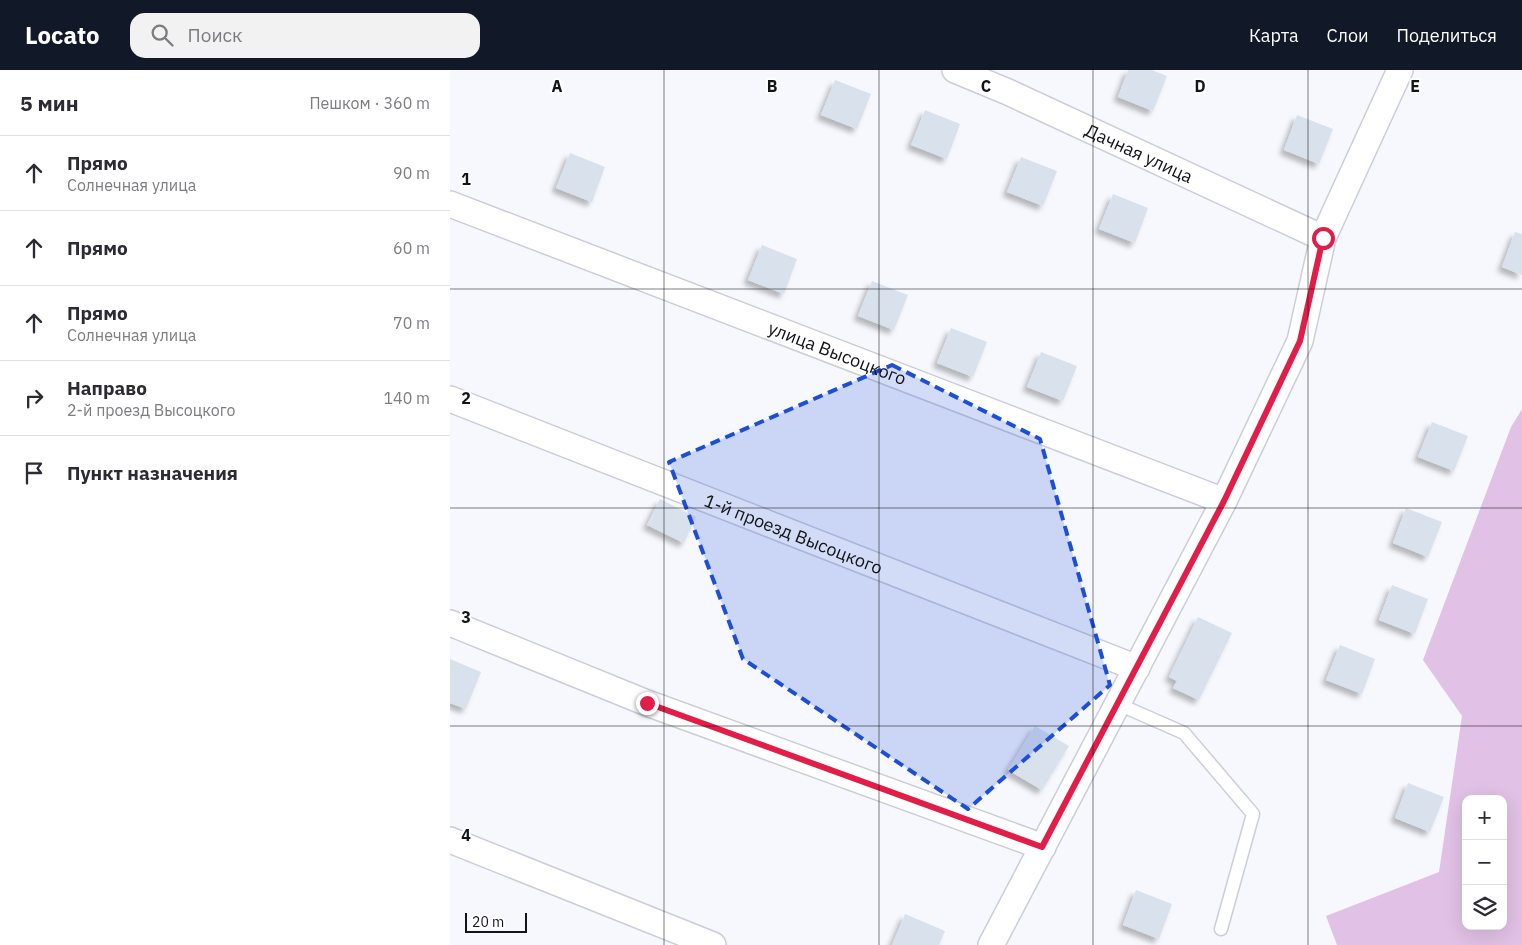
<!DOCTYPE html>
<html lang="ru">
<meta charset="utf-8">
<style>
:root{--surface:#fff;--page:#f2f2f3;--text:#2b2b33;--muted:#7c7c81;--line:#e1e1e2;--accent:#111827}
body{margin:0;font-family:"IBM Plex Sans",sans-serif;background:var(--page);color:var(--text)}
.controls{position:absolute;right:15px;bottom:15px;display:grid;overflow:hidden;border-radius:10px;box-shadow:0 5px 20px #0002}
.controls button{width:45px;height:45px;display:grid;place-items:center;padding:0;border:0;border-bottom:1px solid var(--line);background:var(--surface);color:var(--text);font:25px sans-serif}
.scale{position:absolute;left:15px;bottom:12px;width:62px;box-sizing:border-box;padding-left:5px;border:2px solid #131418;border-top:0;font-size:14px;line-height:18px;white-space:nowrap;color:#131418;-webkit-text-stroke:4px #fff;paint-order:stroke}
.stop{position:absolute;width:15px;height:15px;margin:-11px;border:4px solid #e11d48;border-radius:50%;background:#fff}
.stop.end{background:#e11d48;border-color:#fff;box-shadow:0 1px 5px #0008}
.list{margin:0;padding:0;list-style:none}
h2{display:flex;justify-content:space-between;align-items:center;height:65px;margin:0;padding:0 20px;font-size:21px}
h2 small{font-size:16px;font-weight:400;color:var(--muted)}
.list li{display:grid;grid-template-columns:32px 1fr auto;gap:15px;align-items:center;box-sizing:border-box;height:75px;padding:0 20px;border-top:1px solid var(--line)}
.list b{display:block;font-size:19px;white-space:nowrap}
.list p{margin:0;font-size:16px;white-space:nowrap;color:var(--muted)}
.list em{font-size:16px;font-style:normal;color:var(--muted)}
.icon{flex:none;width:28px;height:28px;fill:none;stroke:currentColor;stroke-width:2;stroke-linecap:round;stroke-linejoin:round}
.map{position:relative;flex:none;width:1072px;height:875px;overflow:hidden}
header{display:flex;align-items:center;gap:30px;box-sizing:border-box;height:70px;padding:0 25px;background:var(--accent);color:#fff}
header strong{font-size:24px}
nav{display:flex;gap:28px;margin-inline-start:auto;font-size:18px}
.search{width:350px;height:45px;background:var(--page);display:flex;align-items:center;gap:12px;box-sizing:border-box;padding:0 18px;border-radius:15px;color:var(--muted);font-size:19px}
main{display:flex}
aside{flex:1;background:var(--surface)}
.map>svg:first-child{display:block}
.green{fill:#e1c1e5;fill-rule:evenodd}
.building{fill:#d9e1ed;filter:url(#shadow)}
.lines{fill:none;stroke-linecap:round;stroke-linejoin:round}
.service-casing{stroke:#cbcdda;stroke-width:15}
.minor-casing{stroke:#cbcdda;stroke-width:28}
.service{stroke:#fff;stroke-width:12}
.minor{stroke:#fff;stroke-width:25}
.route{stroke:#e11d48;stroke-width:6}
.marked{fill:#1d4ed8;fill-opacity:0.2;stroke:#1d4ed8;stroke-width:4;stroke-dasharray:10 6;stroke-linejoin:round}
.grid{fill:none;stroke:#131418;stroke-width:1;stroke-opacity:0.55}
.labels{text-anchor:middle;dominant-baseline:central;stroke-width:4;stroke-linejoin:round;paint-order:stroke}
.street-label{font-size:18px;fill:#131418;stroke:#fff}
.grid-label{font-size:16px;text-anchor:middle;font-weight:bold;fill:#131418;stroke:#fff;stroke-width:4;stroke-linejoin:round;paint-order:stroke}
</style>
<header>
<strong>Locato</strong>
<div class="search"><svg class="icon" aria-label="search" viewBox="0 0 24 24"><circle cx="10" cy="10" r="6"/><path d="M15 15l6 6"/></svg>Поиск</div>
<nav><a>Карта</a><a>Слои</a><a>Поделиться</a></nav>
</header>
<main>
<aside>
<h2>5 мин<small>Пешком · 360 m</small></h2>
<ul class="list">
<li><svg class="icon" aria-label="ahead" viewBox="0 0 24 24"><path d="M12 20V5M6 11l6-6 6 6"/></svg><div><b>Прямо</b><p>Солнечная улица</p></div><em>90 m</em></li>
<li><svg class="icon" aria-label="ahead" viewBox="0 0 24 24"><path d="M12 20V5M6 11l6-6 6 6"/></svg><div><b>Прямо</b></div><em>60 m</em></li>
<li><svg class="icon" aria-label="ahead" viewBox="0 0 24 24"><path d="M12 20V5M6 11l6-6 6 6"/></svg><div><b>Прямо</b><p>Солнечная улица</p></div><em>70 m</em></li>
<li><svg class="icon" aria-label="right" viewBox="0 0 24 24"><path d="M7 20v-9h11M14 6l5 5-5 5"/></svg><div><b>Направо</b><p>2-й проезд Высоцкого</p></div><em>140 m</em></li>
<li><svg class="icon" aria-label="arrive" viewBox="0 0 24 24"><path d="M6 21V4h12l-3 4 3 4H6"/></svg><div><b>Пункт назначения</b></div></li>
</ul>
</aside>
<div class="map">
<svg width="1072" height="875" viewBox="0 0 1072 875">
<defs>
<filter id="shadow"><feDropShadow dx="-4.5" dy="4.5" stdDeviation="2.5" flood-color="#0004"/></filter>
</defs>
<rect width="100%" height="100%" fill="#f7f8fe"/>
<!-- green -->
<path class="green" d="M1072 339V875H887L876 846 989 802 1012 646 973 590 1061 357ZM1016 729H1053V856H1016Z"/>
<!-- building -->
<path class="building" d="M678 0H702L717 6 703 41 668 27Z
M385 10 421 24 407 59 371 45Z
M475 40 510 54 497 89 461 75Z
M847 45 883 59 869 94 834 80Z
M120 83 155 97 142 132 106 118Z
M571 87 607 101 593 136 557 122Z
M663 124 698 138 685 173 649 159Z
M1065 162 1072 164V205L1052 197Z
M312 175 347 189 334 224 298 210Z
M422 211 458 225 444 260 408 246Z
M501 258 537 272 523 307 487 293Z
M591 282 627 296 613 331 577 317Z
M982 352 1018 366 1004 401 968 387Z
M210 429 246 447 234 473 197 455Z
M956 438 992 452 978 487 943 473Z
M942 515 978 529 965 564 929 550Z
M748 547 782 563 749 630 723 618 727 611 719 607Z
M890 575 925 589 912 624 876 610Z
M0 589 31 602 16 639 0 633Z
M585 656 619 676 592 720 558 700Z
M958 713 994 727 980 762 945 748Z
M686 820 722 834 709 869 673 855Z
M455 844 495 861 489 875H442Z"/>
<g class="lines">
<!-- service casing -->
<g class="service-casing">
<path id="service" d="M668 634 734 663 803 744 771 859"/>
</g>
<!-- minor casing -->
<g class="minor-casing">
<g id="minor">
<path id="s1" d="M505 0 558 22 873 168"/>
<path id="s2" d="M0 134 774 431"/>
<path id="s3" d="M0 329 687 598"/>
<path d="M0 553 197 633 593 777"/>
<path d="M0 770 263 875"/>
<path d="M541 875 774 431 850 271 873 168 950 0"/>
</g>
</g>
<!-- service -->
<use href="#service" class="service"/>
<!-- minor -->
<use href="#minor" class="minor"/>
</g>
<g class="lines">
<!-- route -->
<path class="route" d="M197 633 592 777 774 431 850 271 873 168"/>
</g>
<!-- marked area -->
<path class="marked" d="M442 295 590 369 660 615 518 739 293 589 219 392Z"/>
<!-- grid -->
<path class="grid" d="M214 0V875M429 0V875M643 0V875M858 0V875M0 219H1072M0 438H1072M0 656H1072"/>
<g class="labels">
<!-- street labels -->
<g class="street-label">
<text stroke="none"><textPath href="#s1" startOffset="202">Дачная улица</textPath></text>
<text stroke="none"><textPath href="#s2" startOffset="415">улица Высоцкого</textPath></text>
<text stroke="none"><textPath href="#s3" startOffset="369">1-й проезд Высоцкого</textPath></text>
</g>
</g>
<g class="grid-label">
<text x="107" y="22">A</text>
<text x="322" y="22">B</text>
<text x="536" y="22">C</text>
<text x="750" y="22">D</text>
<text x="965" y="22">E</text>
<text x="16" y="115">1</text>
<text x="16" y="334">2</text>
<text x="16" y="553">3</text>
<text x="16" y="771">4</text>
</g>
</svg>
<div class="controls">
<button>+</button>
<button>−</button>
<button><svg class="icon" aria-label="layers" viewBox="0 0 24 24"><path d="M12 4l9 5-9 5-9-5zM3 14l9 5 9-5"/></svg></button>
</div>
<div class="scale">20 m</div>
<div class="stop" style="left:873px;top:168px"></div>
<div class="stop end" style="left:197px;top:633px"></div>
</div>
</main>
